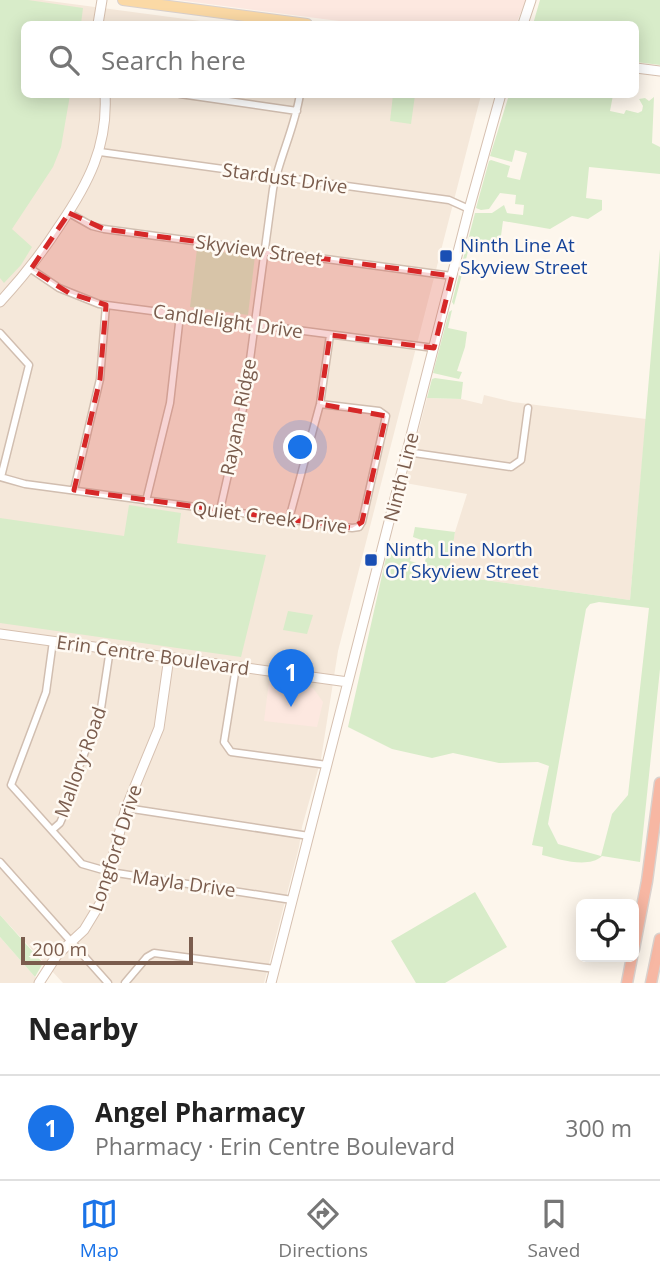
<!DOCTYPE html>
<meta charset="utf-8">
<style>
:root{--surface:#fff;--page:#f2f2f2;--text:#222;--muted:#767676;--line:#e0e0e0;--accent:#1a73e8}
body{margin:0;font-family:"Open Sans",sans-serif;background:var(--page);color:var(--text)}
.controls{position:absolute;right:21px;bottom:21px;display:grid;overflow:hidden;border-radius:10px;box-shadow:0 4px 18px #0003}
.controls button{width:63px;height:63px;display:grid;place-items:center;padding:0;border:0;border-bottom:2px solid var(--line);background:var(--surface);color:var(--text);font:35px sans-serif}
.scale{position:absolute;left:21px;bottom:18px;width:172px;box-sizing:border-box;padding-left:7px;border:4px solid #7a5c4d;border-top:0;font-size:19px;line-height:24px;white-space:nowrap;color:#7a5c4d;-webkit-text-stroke:5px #fffaf3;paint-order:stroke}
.you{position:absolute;left:301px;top:448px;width:24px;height:24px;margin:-18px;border:5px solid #fff;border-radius:50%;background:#1a73e8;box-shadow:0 0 0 10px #1a73e833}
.badge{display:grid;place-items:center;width:46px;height:46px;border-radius:50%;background:var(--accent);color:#fff;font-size:23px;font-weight:700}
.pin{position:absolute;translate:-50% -58px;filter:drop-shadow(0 2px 4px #0008)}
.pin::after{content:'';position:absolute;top:37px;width:24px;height:21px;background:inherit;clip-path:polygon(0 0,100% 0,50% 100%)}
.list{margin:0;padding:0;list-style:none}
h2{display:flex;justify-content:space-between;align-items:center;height:91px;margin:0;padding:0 28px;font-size:30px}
h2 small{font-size:23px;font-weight:400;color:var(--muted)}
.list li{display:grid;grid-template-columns:46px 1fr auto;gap:21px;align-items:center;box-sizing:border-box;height:105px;padding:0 28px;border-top:2px solid var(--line)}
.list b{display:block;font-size:26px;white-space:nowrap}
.list p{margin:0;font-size:23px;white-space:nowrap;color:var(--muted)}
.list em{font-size:23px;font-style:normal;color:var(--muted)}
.icon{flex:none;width:38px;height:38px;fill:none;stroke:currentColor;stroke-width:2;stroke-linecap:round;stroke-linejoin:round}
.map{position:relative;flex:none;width:660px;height:983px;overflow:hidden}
.search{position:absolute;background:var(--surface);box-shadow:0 4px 18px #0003;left:21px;right:21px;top:21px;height:77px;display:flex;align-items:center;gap:18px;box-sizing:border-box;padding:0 24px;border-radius:10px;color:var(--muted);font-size:26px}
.sheet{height:196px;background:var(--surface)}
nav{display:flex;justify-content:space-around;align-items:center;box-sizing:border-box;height:98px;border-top:2px solid var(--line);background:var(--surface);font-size:19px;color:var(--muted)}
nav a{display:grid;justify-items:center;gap:4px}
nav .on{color:var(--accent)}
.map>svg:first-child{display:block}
.residential{fill:#f5e8da}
.commercial{fill:#fde8e0}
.green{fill:#d8ecc9;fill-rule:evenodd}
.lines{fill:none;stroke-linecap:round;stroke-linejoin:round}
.street-casing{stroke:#d1beb0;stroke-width:9}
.secondary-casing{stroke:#d6c0b0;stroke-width:11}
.primary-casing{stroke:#dad1cd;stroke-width:12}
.highway-casing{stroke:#dad1cd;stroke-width:13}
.street{stroke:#fff;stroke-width:6}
.secondary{stroke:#fff;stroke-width:9}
.primary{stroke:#fbd9a5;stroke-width:10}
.highway{stroke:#f7b7a3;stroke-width:10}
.marked{fill:#d62828;fill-opacity:0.2;stroke:#d62828;stroke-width:5;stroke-dasharray:14 9;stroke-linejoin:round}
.transit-dot{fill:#1a4fb4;stroke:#fffaf3;stroke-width:2.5}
.labels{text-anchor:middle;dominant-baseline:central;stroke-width:5;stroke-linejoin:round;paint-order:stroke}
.street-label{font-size:19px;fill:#7a5c4d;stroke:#fffaf3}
.transit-label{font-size:19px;fill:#164399;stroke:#fffaf3;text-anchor:start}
</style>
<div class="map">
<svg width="660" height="983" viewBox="0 0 660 983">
<rect width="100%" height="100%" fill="#fdf6ec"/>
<!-- residential -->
<path class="residential" d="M0 0H42L223 24H24V94L481 95 338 651 321 759 302 827 299 847 264 983H63L0 915Z
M484 395 513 402 646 419 630 600 447 575 455 532 467 494 405 483 427 398 461 399 482 404Z
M0 937 35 977 45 983H0Z"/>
<!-- commercial -->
<path class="commercial" d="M178 0H526L516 24H362Z
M269 682 313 688 323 702 317 727 264 721Z"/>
<!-- green -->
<path class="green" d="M0 0H28L83 8 81 24H24V94L70 95 61 147 53 167 12 229 32 247 21 265 4 283 0 278Z
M540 0H660V65L636 62V24H533Z
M393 95H415L411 124 390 121Z
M509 95H613L610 111 624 114 626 110 638 113 642 111 643 106 639 99 645 98 649 101 654 97 652 143 660 147V174L589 167 586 198 602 200V210L588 219 572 216 550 229 503 221 500 243 471 240 454 305 452 302 475 213H492L504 205 507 213 523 215 524 205 515 204 516 195 500 193 489 209 481 210 476 208 489 161 491 160 510 166 507 177 520 180 527 153 515 150 512 162 490 156Z
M197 249 255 256 248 315 190 307Z
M660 249V669L640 862 602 856C588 869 559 859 542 855L543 847 532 845 549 766 538 762 499 763 453 753 432 758 392 749 348 727 389 544 391 543 413 548 410 561 424 565 430 543 413 537 415 527 455 532 448 575 630 600ZM599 602 649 608 628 795 612 814 601 856 558 844 548 824 586 609 590 604Z
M452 310 448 328 467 332 465 347 457 371 462 372 459 379 433 373 449 312Z
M435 378 463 382 461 399 427 398 432 379Z
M129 505 181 513 177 543 266 555 241 657 0 623V518L124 536Z
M288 611 313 615 307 634 283 630Z
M475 892 507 947 445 983H416L391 941Z
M0 915 43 963 35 977 0 937Z"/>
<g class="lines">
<!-- street casing -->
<g class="street-casing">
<path id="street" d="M180 94 297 111
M100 152 449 200 469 209
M69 213 92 226 104 229 452 276
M31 269 59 288 99 304 434 348
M0 333 29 365 1 477
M407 452 511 467 521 460 528 408
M0 477 25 484 352 528 359 527 362 522 386 416 379 411 320 404
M74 490 100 379 106 305
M146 501 170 403 180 315
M220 510 244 404 273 189C280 156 295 127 300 94
M289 519 320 404 330 335
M53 641 46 692 11 785 82 864 110 872 292 900
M236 667 224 742 231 752 327 765
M126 808 309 836
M52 830 60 823 67 807 72 784 100 715 110 649
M0 862 108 983
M125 983 147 957 154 953 275 969"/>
</g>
<!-- secondary casing -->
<g class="secondary-casing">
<path id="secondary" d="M98 24 102 0
M523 24 531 0
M636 68 660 71
M0 302C23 277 42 253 60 225 88 184 108 146 105 94
M0 634 348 682
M39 983 57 955 84 930 101 902 126 808 159 728 169 657
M271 983 469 209 501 94"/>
</g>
<!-- primary casing -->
<g class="primary-casing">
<path id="primary" d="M123 0 307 24"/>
</g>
<!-- highway casing -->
<g class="highway-casing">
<path id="highway" d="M634 949 647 881 660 783
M627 983 632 957
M651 983 660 939"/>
</g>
<!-- street -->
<use href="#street" class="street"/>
<!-- secondary -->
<use href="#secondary" class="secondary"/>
<!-- primary -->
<use href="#primary" class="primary"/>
<!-- highway -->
<use href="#highway" class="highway"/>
</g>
<!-- marked area -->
<path class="marked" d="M69 213 104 229 452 276 434 348 330 335 320 404 386 416 362 522 352 528 74 490 100 379 106 305 69 293 31 269Z"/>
<!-- markers -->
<g class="transit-dot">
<rect x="439" y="249" width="14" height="14" rx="3.5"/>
<rect x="364" y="553" width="14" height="14" rx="3.5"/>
</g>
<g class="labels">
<!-- street labels -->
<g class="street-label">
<text transform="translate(285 178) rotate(8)">Stardust Drive</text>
<text transform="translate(259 250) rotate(8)">Skyview Street</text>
<text transform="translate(228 321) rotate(8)">Candlelight Drive</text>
<text transform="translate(238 417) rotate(-79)">Rayana Ridge</text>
<text transform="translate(401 477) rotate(-76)">Ninth Line</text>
<text transform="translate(270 517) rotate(7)">Quiet Creek Drive</text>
<text transform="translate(153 655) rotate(8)">Erin Centre Boulevard</text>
<text transform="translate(80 762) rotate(-70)">Mallory Road</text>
<text transform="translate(115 848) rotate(-72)">Longford Drive</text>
<text transform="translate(184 883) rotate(8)">Mayla Drive</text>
</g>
<!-- transit labels -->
<g class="transit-label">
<text x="460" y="245">Ninth Line At<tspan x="460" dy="22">Skyview Street</tspan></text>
<text x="385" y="549">Ninth Line North<tspan x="385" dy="22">Of Skyview Street</tspan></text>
</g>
</g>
</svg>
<div class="controls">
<button><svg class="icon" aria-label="locate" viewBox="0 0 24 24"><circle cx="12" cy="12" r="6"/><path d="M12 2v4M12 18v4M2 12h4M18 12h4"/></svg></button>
</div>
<div class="scale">200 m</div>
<div class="you"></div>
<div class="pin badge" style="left:291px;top:707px">1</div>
<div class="search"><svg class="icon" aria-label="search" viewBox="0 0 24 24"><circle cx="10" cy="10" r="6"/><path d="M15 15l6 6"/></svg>Search here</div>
</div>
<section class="sheet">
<h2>Nearby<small></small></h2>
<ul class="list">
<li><span class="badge">1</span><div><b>Angel Pharmacy</b><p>Pharmacy · Erin Centre Boulevard</p></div><em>300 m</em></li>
</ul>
</section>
<nav>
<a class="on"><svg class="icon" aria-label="map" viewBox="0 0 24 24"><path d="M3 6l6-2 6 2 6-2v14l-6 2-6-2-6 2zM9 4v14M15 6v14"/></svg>Map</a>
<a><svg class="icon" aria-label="directions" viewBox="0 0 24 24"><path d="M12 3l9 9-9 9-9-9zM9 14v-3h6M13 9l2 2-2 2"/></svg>Directions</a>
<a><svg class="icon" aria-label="saved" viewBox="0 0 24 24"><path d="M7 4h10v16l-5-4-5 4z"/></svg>Saved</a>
</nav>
